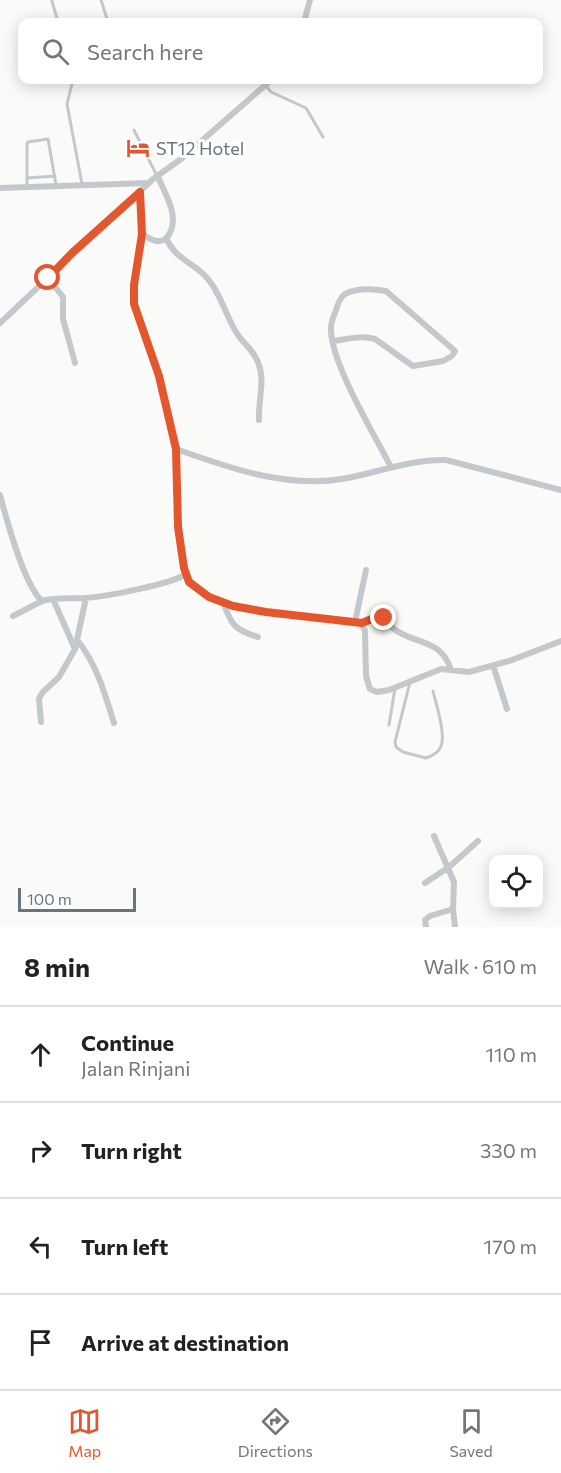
<!DOCTYPE html>
<meta charset="utf-8">
<style>
:root{--surface:#fff;--page:#f6f6f6;--text:#222;--muted:#767676;--line:#e0e0e0;--accent:#e4572e}
body{margin:0;font-family:Commissioner,sans-serif;background:var(--page);color:var(--text)}
.controls{position:absolute;right:18px;bottom:18px;display:grid;overflow:hidden;border-radius:12px;box-shadow:0 3px 15px #0003}
.controls button{width:54px;height:54px;display:grid;place-items:center;padding:0;border:0;border-bottom:2px solid var(--line);background:var(--surface);color:var(--text);font:30px sans-serif}
.scale{position:absolute;left:18px;bottom:15px;width:118px;box-sizing:border-box;padding-left:6px;border:3px solid #657683;border-top:0;font-size:16px;line-height:21px;white-space:nowrap;color:#657683;-webkit-text-stroke:4px #fff;paint-order:stroke}
.stop{position:absolute;width:18px;height:18px;margin:-14px;border:4px solid #e4572e;border-radius:50%;background:#fff}
.stop.end{background:#e4572e;border-color:#fff;box-shadow:0 2px 6px #0008}
.list{margin:0;padding:0;list-style:none}
h2{display:flex;justify-content:space-between;align-items:center;height:78px;margin:0;padding:0 24px;font-size:26px}
h2 small{font-size:20px;font-weight:400;color:var(--muted)}
.list li{display:grid;grid-template-columns:39px 1fr auto;gap:18px;align-items:center;box-sizing:border-box;height:96px;padding:0 24px;border-top:2px solid var(--line)}
.list b{display:block;font-size:22px;white-space:nowrap}
.list p{margin:0;font-size:20px;white-space:nowrap;color:var(--muted)}
.list em{font-size:20px;font-style:normal;color:var(--muted)}
.icon{flex:none;width:33px;height:33px;fill:none;stroke:currentColor;stroke-width:2;stroke-linecap:round;stroke-linejoin:round}
.map{position:relative;flex:none;width:561px;height:927px;overflow:hidden}
.search{position:absolute;background:var(--surface);box-shadow:0 3px 15px #0003;left:18px;right:18px;top:18px;height:66px;display:flex;align-items:center;gap:15px;box-sizing:border-box;padding:0 21px;border-radius:12px;color:var(--muted);font-size:22px}
.sheet{height:462px;background:var(--surface)}
nav{display:flex;justify-content:space-around;align-items:center;box-sizing:border-box;height:84px;border-top:2px solid var(--line);background:var(--surface);font-size:16px;color:var(--muted)}
nav a{display:grid;justify-items:center;gap:3px}
nav .on{color:var(--accent)}
.map>svg:first-child{display:block}
.lines{fill:none;stroke-linecap:round;stroke-linejoin:round}
.lane{stroke:#c3c8cc;stroke-width:3}
.street{stroke:#c3c8cc;stroke-width:6}
.route{stroke:#e4572e;stroke-width:8}
.labels{text-anchor:middle;dominant-baseline:central;stroke-width:6;stroke-linejoin:round;paint-order:stroke}
.poi-label{font-size:18px;fill:#657683;stroke:#fff;text-anchor:start}
</style>
<div class="map">
<svg width="561" height="927" viewBox="0 0 561 927">
<rect width="100%" height="100%" fill="#fafaf8"/>
<g class="lines">
<!-- lane -->
<path class="lane" d="M101 0 108 22
M52 1 58 22
M73 80 67 104 82 184
M261 80 271 92 306 108 323 137
M134 130 156 174
M27 178 55 176
M27 186V144L28 142 48 139 56 185
M410 682 395 742 396 747 403 752 426 758C432 756 439 752 441 746 446 734 436 704 433 691
M389 725 395 688"/>
<!-- street -->
<path class="street" d="M304 22 310 0
M0 188 148 183
M142 234C150 239 160 246 168 236 181 218 165 193 157 175
M166 238C174 256 187 260 201 272 220 288 225 316 238 335 245 345 256 353 259 365 265 382 258 402 259 420
M48 278 63 297V319L75 363
M0 323 153 179 181 159 271 80
M333 341C348 339 361 335 375 339L413 366 443 361 452 356 455 351 386 291C374 289 357 288 345 294 340 297 338 304 336 310 334 315 331 322 331 327 329 360 375 436 391 467
M176 449C229 468 285 488 342 479 377 473 410 459 446 460L561 490
M0 495C7 521 24 585 42 601 56 597 70 599 85 598 103 597 173 584 186 574L178 527 176 449 159 376 134 304V285L142 234 139 192
M186 574C206 621 318 613 361 623L365 631 366 676 370 689 377 692 389 690 441 669 469 672 512 660 561 641
M53 599 75 649
M223 602C231 624 234 630 258 637
M13 616 42 601
M355 622 366 570
M361 623 374 618H384C387 622 390 626 394 629 415 645 441 638 451 670
M78 641C97 665 105 694 114 723
M493 665 507 709
M41 722 39 699 42 693 59 677 75 649 86 598
M434 836 454 882 453 909 455 927
M425 883 449 867 478 841
M426 927 425 920 430 916 453 909"/>
</g>
<g class="lines">
<!-- route -->
<path class="route" d="M48 278 72 253 140 192 142 234 134 285V304L159 376 176 449 178 527 184 568 189 582 209 597 233 606 266 612 362 623 374 618H384"/>
</g>
<!-- icons -->
<defs>
<g id="hotel-bare" transform="scale(1.8)"><path d="M-6-4.5h1.5V1H6V5H4.5V3h-9V5H-6ZM-4 0a1.8 1.8 0 1 1 3.6 0ZM.5 0V-2.5h3Q6-2.5 6 0Z" fill="#e4572e" stroke="#fff" stroke-width="2.5" paint-order="stroke"/></g>
</defs>
<g fill-rule="evenodd">
<use href="#hotel-bare" x="138" y="148"/>
</g>
<g class="labels">
<!-- poi labels -->
<g class="poi-label">
<text x="156" y="148">ST12 Hotel</text>
</g>
</g>
</svg>
<div class="controls">
<button><svg class="icon" aria-label="locate" viewBox="0 0 24 24"><circle cx="12" cy="12" r="6"/><path d="M12 2v4M12 18v4M2 12h4M18 12h4"/></svg></button>
</div>
<div class="scale">100 m</div>
<div class="stop" style="left:48px;top:278px"></div>
<div class="stop end" style="left:384px;top:618px"></div>
<div class="search"><svg class="icon" aria-label="search" viewBox="0 0 24 24"><circle cx="10" cy="10" r="6"/><path d="M15 15l6 6"/></svg>Search here</div>
</div>
<section class="sheet">
<h2>8 min<small>Walk · 610 m</small></h2>
<ul class="list">
<li><svg class="icon" aria-label="ahead" viewBox="0 0 24 24"><path d="M12 20V5M6 11l6-6 6 6"/></svg><div><b>Continue</b><p>Jalan Rinjani</p></div><em>110 m</em></li>
<li><svg class="icon" aria-label="right" viewBox="0 0 24 24"><path d="M7 20v-9h11M14 6l5 5-5 5"/></svg><div><b>Turn right</b></div><em>330 m</em></li>
<li><svg class="icon" aria-label="left" viewBox="0 0 24 24"><path d="M17 20v-9H6M10 6l-5 5 5 5"/></svg><div><b>Turn left</b></div><em>170 m</em></li>
<li><svg class="icon" aria-label="arrive" viewBox="0 0 24 24"><path d="M6 21V4h12l-3 4 3 4H6"/></svg><div><b>Arrive at destination</b></div></li>
</ul>
</section>
<nav>
<a class="on"><svg class="icon" aria-label="map" viewBox="0 0 24 24"><path d="M3 6l6-2 6 2 6-2v14l-6 2-6-2-6 2zM9 4v14M15 6v14"/></svg>Map</a>
<a><svg class="icon" aria-label="directions" viewBox="0 0 24 24"><path d="M12 3l9 9-9 9-9-9zM9 14v-3h6M13 9l2 2-2 2"/></svg>Directions</a>
<a><svg class="icon" aria-label="saved" viewBox="0 0 24 24"><path d="M7 4h10v16l-5-4-5 4z"/></svg>Saved</a>
</nav>
